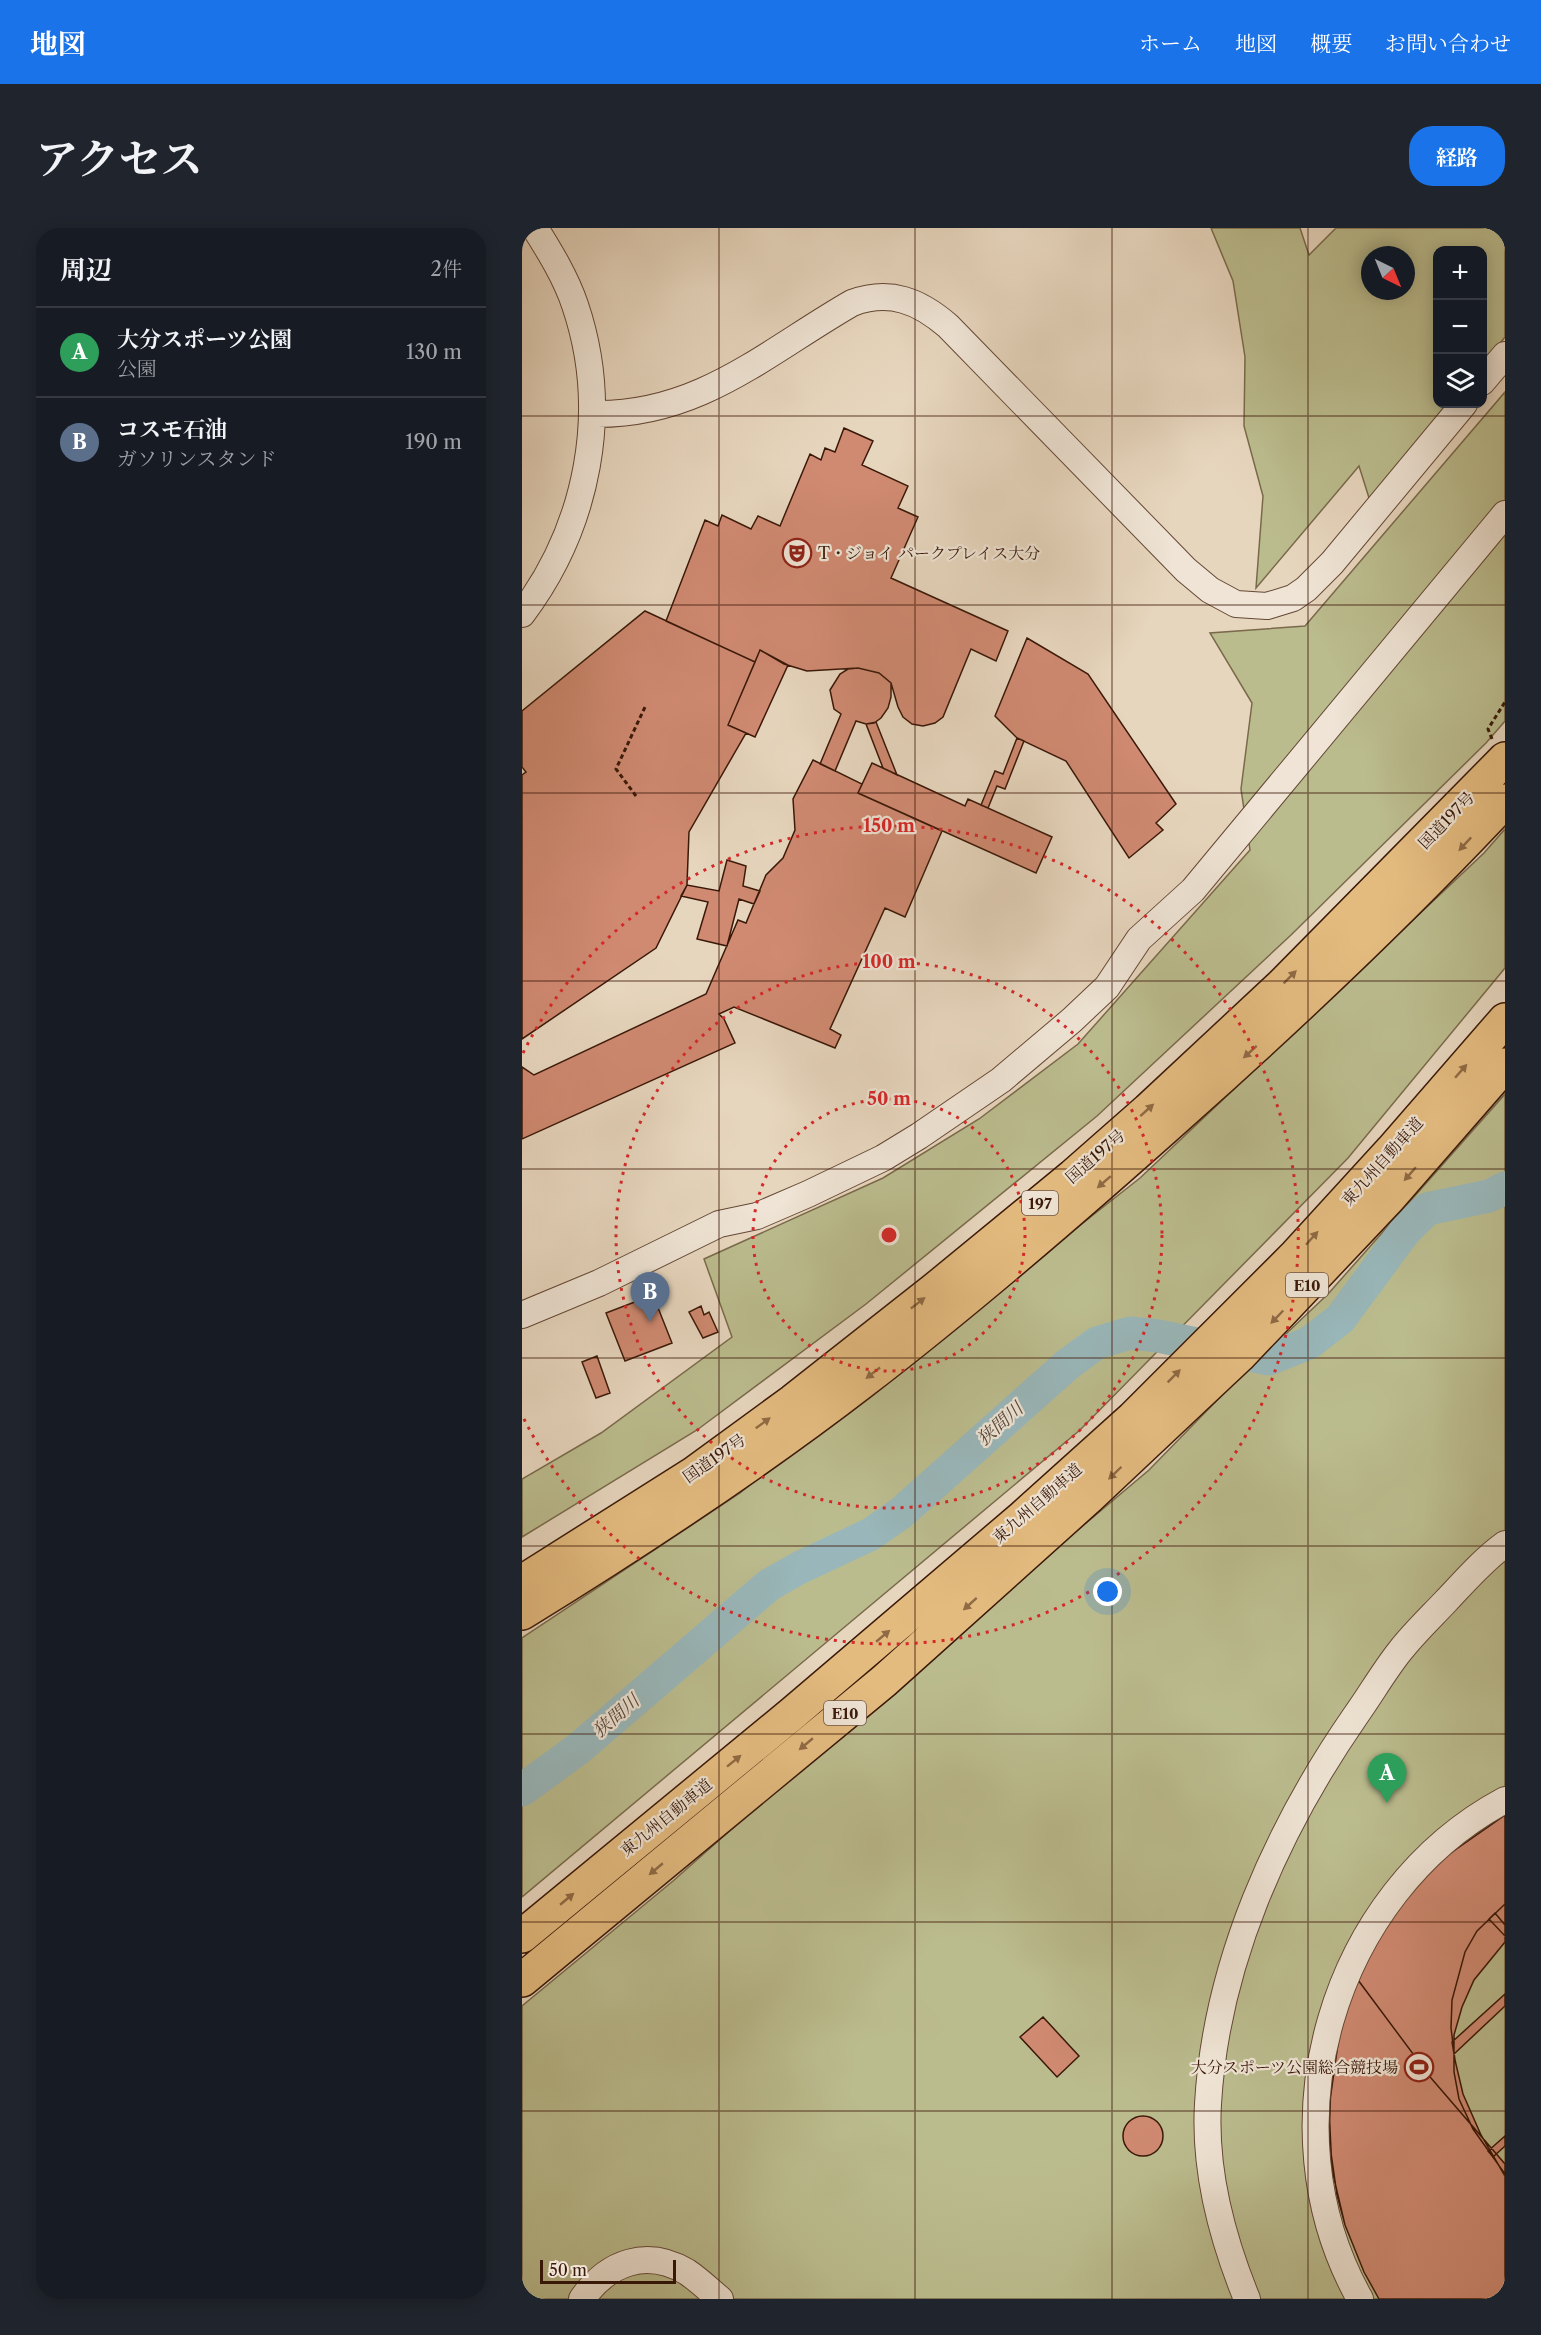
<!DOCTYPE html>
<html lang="ja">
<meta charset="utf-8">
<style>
:root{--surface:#171b24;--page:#20242c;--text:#f1f3f6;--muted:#9ea1a6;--line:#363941;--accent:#1a73e8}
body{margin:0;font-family:"Libre Caslon Text","Noto Serif JP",serif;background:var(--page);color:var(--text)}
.controls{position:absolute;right:18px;top:18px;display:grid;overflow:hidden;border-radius:12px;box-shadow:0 3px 15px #0003}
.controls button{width:54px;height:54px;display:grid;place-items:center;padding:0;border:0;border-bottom:2px solid var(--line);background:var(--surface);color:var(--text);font:30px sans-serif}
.compass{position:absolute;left:839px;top:18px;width:54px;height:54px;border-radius:50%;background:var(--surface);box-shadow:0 3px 15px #0003;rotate:137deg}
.scale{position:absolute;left:18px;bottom:15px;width:136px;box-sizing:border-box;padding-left:6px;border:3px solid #3a1808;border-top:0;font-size:16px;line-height:21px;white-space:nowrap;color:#3a1808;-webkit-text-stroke:4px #efe4d5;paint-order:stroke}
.you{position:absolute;left:586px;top:1364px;width:21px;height:21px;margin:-15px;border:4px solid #fff;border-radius:50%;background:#1a73e8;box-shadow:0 0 0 9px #1a73e833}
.badge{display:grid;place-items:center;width:39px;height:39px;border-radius:50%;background:var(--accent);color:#fff;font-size:20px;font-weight:700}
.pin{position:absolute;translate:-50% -50px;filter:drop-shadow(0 2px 3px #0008)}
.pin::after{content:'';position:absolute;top:32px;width:21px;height:18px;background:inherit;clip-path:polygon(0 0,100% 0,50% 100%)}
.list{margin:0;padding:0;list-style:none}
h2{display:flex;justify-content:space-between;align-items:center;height:78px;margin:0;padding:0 24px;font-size:26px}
h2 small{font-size:20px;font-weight:400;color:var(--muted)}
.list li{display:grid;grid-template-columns:39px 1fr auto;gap:18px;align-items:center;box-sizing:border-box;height:90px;padding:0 24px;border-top:2px solid var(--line)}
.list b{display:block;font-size:22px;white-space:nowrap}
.list p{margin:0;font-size:20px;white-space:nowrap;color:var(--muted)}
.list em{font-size:20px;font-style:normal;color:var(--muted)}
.icon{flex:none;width:33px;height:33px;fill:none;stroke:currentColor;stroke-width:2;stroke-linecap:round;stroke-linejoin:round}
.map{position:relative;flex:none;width:983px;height:2071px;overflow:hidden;border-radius:24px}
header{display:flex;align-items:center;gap:36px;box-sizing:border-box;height:84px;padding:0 30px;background:var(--accent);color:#fff}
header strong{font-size:28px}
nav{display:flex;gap:33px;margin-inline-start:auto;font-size:21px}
.intro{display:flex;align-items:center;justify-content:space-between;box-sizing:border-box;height:144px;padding:0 36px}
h1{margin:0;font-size:42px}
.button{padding:15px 27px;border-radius:24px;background:var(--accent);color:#fff;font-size:21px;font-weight:700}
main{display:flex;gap:36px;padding:0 36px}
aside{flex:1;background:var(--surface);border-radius:24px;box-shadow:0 3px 15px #0003}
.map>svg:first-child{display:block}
.green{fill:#bbbc8e;stroke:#7a6a4b;stroke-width:1.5;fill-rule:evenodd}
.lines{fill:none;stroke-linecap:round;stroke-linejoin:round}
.river{stroke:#99b7ba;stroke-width:33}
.building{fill:#d08a72;stroke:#3a1808;stroke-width:1.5}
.minor-casing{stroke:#654836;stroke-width:28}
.highway-casing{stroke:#3a1808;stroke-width:36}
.path{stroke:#3a1808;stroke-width:3;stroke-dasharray:4.5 3;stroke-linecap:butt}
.minor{stroke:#efe4d5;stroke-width:26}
.highway{stroke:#e4bb7f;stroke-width:33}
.oneway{fill:#8f6a44}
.grid{fill:none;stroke:#3a1808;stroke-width:1.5;stroke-opacity:0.55}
.ring{fill:none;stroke:#d62828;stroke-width:3;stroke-dasharray:3 6}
.labels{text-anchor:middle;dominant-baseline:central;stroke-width:4.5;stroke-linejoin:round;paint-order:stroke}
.shield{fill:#efe4d5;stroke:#705546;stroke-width:1.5}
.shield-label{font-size:15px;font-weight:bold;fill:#3a1808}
.poi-label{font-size:16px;fill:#3a1808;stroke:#efe4d5;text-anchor:start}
.street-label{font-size:16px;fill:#3a1808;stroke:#efe4d5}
.water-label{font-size:18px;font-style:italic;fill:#56483d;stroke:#efe4d5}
.centre{fill:#d62828;stroke:#efe4d5;stroke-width:3}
.ring-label{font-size:18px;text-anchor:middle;font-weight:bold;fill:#d62828;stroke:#efe4d5;stroke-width:4.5;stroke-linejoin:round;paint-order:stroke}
</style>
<header>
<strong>地図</strong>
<nav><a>ホーム</a><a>地図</a><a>概要</a><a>お問い合わせ</a></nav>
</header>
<div class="intro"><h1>アクセス</h1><a class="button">経路</a></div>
<main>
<aside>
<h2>周辺<small>2件</small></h2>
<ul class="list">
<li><span class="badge" style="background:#2e9e5b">A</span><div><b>大分スポーツ公園</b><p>公園</p></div><em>130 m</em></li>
<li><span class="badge" style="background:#5c6f8a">B</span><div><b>コスモ石油</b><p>ガソリンスタンド</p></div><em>190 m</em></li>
</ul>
</aside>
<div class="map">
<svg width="983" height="2071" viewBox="0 0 983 2071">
<rect width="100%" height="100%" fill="#e7d6be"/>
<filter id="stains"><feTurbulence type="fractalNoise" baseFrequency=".00333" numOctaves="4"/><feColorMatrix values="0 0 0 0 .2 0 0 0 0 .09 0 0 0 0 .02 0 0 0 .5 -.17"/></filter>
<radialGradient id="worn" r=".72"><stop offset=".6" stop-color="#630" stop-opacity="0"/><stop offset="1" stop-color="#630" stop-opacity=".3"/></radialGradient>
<!-- green -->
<path class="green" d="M689 0H778L787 27 814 0H983V109L961 137 960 22H915V176H928L848 273 837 238 734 360 741 268 722 198 723 129 711 53ZM848 27H884V63H848Z
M983 164V493L964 515 769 707 575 888 344 1076 175 1202 0 1309V1251L79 1205 210 1109 182 1031 361 950 457 891 556 816 728 622 719 561 730 475 688 405 783 398Z
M983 601V740L826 930 558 1202 0 1669V1410L218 1265 618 950 962 625Z
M983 866V2071H0V1778L151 1653 379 1451 627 1242 708 1159 806 1066Z"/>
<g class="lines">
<!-- river -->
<path class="river" d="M0 1562 56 1521 247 1357 277 1340 349 1306 379 1285 546 1136 575 1115 608 1105 636 1108 747 1131 787 1115 818 1091 883 1003 905 981 967 968 983 960"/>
</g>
<!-- building -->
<path class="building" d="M322 200 351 213 340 237 386 258 376 280 396 289 369 350 486 403 474 433 449 421 421 489 413 495 401 498 390 496 381 489 376 479 369 455 357 445 336 440 285 443 262 436 238 422 233 434 144 393 183 292 196 298 200 287 229 301 236 288 258 298 288 226 299 232 303 220 313 224Z
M123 383 233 434 206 497 224 505 167 604 165 657 134 720 0 811V547L4 544 0 539V483Z
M505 410 566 446 654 576 634 595 641 602 607 630 544 533 495 510 473 488Z
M238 422 266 437 233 509 206 497Z
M336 440 357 445 369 455V469L366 480 359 490 352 495 344 496 334 493 313 543 298 536 319 486 312 481 308 462 318 446 326 441Z
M354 494 375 547 361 540 344 496Z
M495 510 502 513 483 561 475 558 466 580 459 577 473 543 481 546Z
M291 532 340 556 336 565 420 603 383 689 363 680 308 801 319 807 313 820 212 779 197 786 202 791 213 815 0 911V839L12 847 184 766 216 692 224 695 244 647 261 630 273 602 271 571Z
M350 535 443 578 446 571 530 609 514 645 336 565Z
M205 632 224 638 221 658 238 663 232 676 217 671 205 718 175 711 186 674 159 668 165 657 197 663Z
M131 1067 150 1115 103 1133 84 1085Z
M179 1078 182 1087 187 1084 196 1104 181 1110 167 1084Z
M75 1128 88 1165 74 1170 60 1134Z
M983 1587V1714L952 1752 940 1779 932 1807V1844L937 1871 951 1901 983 1946V2071H857L842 2044 823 1997 810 1942 807 1880 818 1801 836 1752 856 1711 885 1668 923 1629Z
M983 1587V1676L955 1703 943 1724 930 1772 929 1800 933 1832 941 1866 959 1907 983 1948V2071H857L842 2044 823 1997 810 1942 807 1880 818 1801 836 1752 856 1711 885 1668 923 1629Z
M973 1685 983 1697V1708L967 1691Z
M836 1752 909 1850 983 1936V2071H857L842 2044 823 1997 815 1967 807 1911 809 1853 818 1801Z
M983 1766V1778L932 1826 930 1814Z
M521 1789 557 1828 535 1849 498 1809Z
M601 1908a20 20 0 1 1 40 0a20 20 0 1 1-40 0Z
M983 1908V1918L971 1929 966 1923Z"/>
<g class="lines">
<!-- minor casing -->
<g class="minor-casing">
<path id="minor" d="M960 154 983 127
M71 186C177 188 243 125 330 75 368 61 397 73 426 98L664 342 688 362 714 376 745 378 771 370 784 361 810 335 942 176
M0 386C66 298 89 183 53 77 44 50 28 24 13 0
M0 1087 77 1055 197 996 235 988 286 966 361 930 397 908 479 852 550 792 585 759 617 711 671 662 983 286
M60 2071C86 2034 125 2020 165 2044 177 2052 187 2062 198 2071
M725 2071C700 2010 682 1943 686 1876 694 1736 755 1601 834 1487 849 1466 862 1443 878 1423 892 1405 909 1389 924 1373 943 1353 961 1332 983 1316
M838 2071C741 1899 809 1665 983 1572"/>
</g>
<!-- highway casing -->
<g class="highway-casing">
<path id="highway" d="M0 1354 171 1246 271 1173 412 1062 551 948 626 882 760 757 983 531
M0 1385C117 1313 231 1238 340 1154 452 1068 559 975 664 881 775 782 882 681 983 573
M0 1708 271 1485 501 1289 611 1190 774 1027 870 922 983 792
M0 1752 362 1453 567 1269 717 1128 760 1083 867 970 983 837"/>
</g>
<!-- path -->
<path class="path" d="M970 511 966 501 983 474
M114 568 94 541 123 479"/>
<!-- minor -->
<use href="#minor" class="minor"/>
<!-- highway -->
<use href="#highway" class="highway"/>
</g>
<!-- one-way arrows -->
<defs><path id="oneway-solid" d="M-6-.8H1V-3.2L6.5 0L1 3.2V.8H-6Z" transform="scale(1.5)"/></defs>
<g class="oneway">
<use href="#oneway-solid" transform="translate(943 616) rotate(133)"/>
<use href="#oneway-solid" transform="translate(768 749) rotate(-45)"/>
<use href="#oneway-solid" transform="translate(728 824) rotate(138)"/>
<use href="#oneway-solid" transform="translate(939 843) rotate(-49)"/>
<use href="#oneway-solid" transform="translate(625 882) rotate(-42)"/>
<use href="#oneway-solid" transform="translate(888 946) rotate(131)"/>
<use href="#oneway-solid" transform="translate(582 954) rotate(139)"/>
<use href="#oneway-solid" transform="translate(790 1010) rotate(-48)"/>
<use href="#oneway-solid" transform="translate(396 1075) rotate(-38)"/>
<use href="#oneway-solid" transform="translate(755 1089) rotate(134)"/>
<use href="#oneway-solid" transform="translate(351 1145) rotate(142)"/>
<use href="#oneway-solid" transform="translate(652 1148) rotate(-45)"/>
<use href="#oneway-solid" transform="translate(241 1195) rotate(-36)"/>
<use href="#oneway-solid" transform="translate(593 1245) rotate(136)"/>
<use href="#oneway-solid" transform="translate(448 1376) rotate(138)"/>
<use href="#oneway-solid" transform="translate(361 1408) rotate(-40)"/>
<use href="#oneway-solid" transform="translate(284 1516) rotate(140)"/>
<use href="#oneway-solid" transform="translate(212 1533) rotate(-39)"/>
<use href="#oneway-solid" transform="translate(134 1641) rotate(140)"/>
<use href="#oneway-solid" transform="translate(45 1671) rotate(-40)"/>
</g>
<!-- grid -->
<path class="grid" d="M197 0V2071M393 0V2071M590 0V2071M786 0V2071M0 188H983M0 377H983M0 565H983M0 753H983M0 941H983M0 1130H983M0 1318H983M0 1506H983M0 1694H983M0 1883H983"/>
<!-- distance rings -->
<g class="ring">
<circle cx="367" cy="1007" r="136"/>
<circle cx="367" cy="1007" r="273"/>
<path d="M1 825A409 409 0 1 1 1 1189"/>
</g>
<!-- icons -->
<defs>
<g id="theatre-ring" transform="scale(1.5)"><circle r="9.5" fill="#efe4d5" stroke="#8f2418" stroke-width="1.5"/><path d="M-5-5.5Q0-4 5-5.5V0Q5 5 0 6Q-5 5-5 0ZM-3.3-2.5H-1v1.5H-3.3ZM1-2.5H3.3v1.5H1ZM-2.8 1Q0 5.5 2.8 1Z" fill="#8f2418"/></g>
<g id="stadium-ring" transform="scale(1.5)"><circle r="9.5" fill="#efe4d5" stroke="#8f2418" stroke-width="1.5"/><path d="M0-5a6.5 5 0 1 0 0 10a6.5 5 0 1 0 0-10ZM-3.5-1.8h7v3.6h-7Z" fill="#8f2418"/></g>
</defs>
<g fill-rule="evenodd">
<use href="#theatre-ring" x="275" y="325"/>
<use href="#stadium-ring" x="897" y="1839"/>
</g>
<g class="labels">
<!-- shield labels -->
<g class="shield">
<rect x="500" y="963" width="36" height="24" rx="4.5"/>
<rect x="764" y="1045" width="42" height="24" rx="4.5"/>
<rect x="302" y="1473" width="42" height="24" rx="4.5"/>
</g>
<g class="shield-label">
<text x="518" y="975">197</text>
<text x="785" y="1057">E10</text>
<text x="323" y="1485">E10</text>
</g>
<!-- poi labels -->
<g class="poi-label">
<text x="296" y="325">T・ジョイ パークプレイス大分</text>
<text x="876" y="1839" text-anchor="end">大分スポーツ公園総合競技場</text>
</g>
<!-- street labels -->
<g class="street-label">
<text transform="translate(924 592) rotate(-46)">国道197号</text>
<text transform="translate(573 928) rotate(-41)">国道197号</text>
<text transform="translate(860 933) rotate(-48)">東九州自動車道</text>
<text transform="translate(192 1230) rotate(-35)">国道197号</text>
<text transform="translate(515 1275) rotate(-41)">東九州自動車道</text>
<text transform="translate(144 1589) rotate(-39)">東九州自動車道</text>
</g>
<!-- water labels -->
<g class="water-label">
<text transform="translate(478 1196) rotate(-42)">狭間川</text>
<text transform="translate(94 1488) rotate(-41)">狭間川</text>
</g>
</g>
<circle cx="367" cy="1007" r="9" class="centre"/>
<g class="ring-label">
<text x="367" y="604">150 m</text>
<text x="367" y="740">100 m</text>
<text x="367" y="877">50 m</text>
</g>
<rect width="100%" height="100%" filter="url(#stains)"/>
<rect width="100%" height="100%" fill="url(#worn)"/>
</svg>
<div class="controls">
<button>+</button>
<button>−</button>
<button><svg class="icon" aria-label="layers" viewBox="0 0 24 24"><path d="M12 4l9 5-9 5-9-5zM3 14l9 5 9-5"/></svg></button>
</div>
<svg class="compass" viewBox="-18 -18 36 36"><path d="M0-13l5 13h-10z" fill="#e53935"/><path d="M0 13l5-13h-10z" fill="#9ea1a6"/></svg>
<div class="scale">50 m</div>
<div class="you"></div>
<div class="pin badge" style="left:865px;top:1575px;background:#2e9e5b">A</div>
<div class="pin badge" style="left:128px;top:1094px;background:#5c6f8a">B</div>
</div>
</main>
